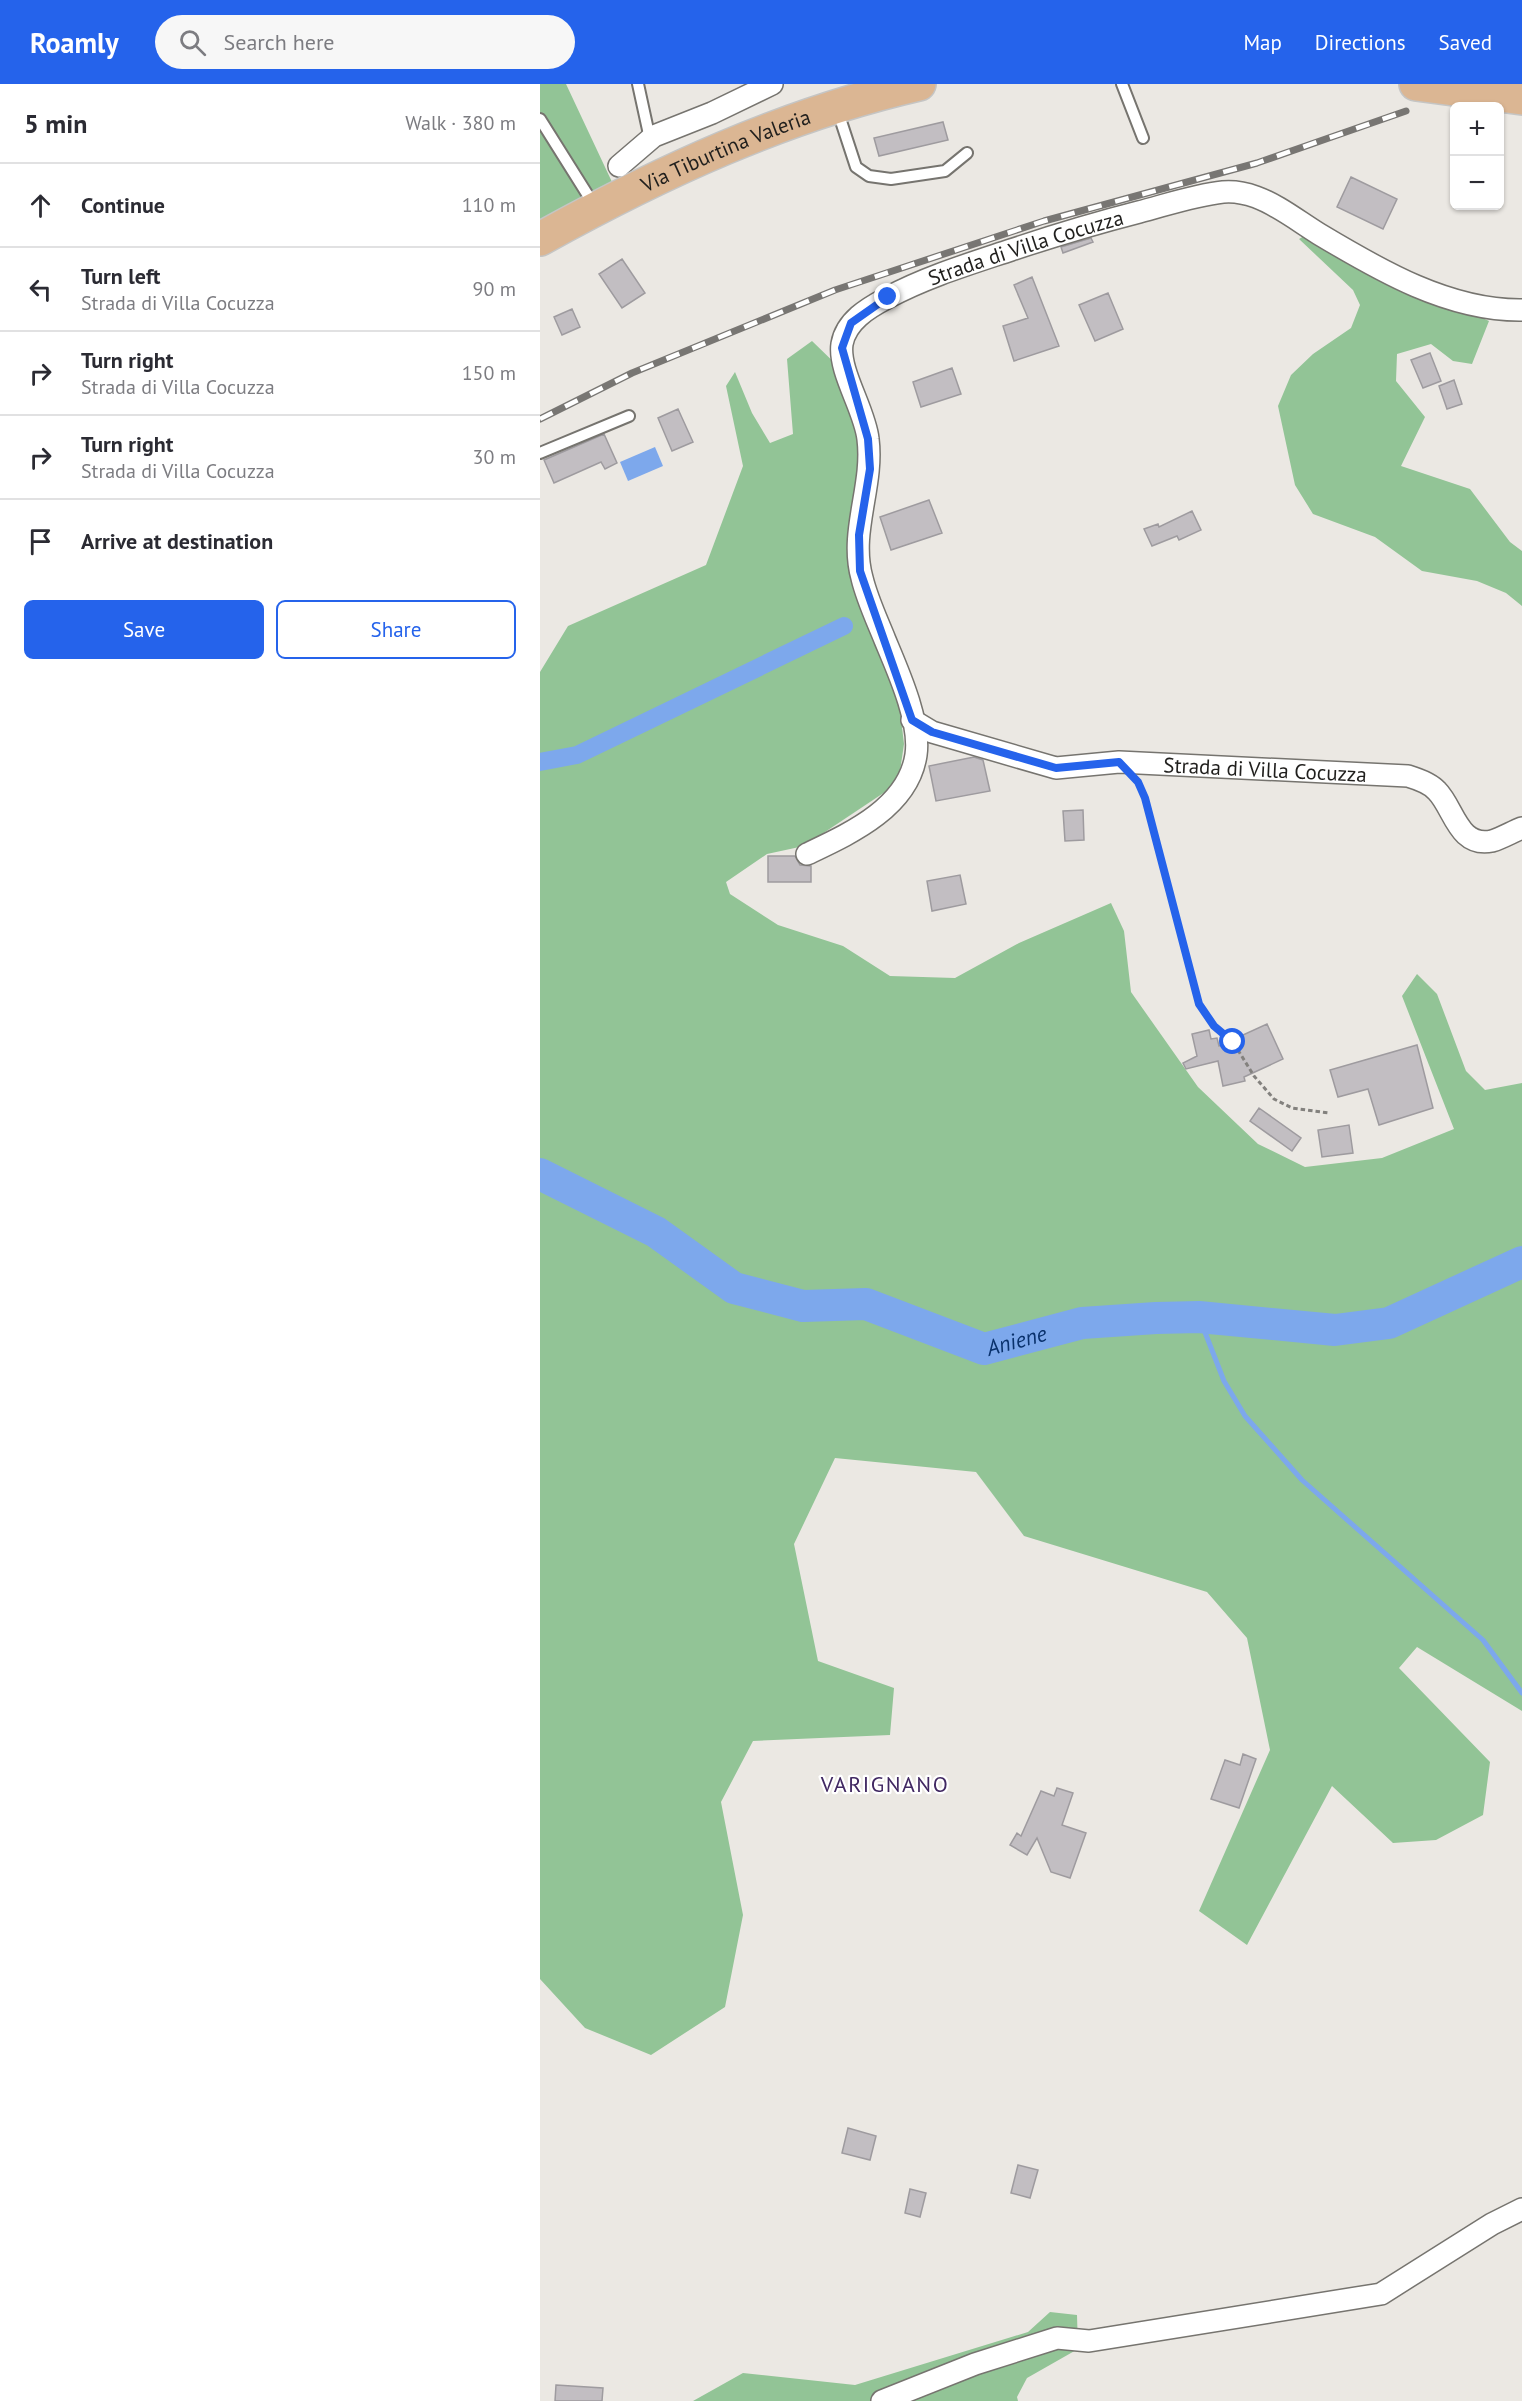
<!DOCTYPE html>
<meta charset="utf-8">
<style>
:root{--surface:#fff;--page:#f7f7f7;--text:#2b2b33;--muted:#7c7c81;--line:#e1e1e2;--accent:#2563eb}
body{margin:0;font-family:"PT Sans",sans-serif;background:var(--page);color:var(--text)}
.controls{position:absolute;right:18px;top:18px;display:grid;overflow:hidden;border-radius:9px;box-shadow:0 2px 4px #0004}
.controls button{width:54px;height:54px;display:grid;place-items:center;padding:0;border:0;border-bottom:2px solid var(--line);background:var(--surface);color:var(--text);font:30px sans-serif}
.stop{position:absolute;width:18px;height:18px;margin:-14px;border:4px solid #2563eb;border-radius:50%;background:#fff}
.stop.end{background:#2563eb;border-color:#fff;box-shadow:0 2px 6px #0008}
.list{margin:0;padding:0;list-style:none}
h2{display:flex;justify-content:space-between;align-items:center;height:78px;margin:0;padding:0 24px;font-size:26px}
h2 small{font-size:20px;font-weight:400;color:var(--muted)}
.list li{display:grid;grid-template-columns:39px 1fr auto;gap:18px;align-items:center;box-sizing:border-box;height:84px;padding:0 24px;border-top:2px solid var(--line)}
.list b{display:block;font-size:22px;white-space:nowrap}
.list p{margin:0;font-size:20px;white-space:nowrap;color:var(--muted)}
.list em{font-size:20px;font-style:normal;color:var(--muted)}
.actions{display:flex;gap:12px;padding:18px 24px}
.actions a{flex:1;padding:14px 0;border:2px solid var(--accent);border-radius:9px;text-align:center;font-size:21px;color:var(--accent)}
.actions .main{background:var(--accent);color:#fff}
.icon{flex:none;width:33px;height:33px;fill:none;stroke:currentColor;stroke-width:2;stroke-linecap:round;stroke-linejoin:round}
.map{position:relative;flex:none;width:982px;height:2317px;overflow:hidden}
header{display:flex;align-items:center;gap:36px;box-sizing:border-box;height:84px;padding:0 30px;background:var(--accent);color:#fff}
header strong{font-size:28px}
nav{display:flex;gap:33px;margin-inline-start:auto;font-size:21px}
.search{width:420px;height:54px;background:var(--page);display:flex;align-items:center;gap:15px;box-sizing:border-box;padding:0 21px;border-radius:33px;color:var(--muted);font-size:22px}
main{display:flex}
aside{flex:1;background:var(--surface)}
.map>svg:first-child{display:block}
.green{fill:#92c496}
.water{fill:#7da8ec}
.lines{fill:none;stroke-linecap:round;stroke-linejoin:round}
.stream{stroke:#7da8ec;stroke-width:5}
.canal{stroke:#7da8ec;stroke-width:18}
.river{stroke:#7da8ec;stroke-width:32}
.building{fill:#c2bec2;stroke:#9e9b9f;stroke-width:1.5}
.service-casing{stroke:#76746f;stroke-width:14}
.minor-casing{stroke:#76746f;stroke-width:24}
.primary-casing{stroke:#c5c5c4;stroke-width:36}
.path{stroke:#83817e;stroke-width:3;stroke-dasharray:4.5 3;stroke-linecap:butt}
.service{stroke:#fff;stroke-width:10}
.minor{stroke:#fff;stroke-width:21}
.primary{stroke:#dbb693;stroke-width:33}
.rail-casing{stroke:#787673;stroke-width:7}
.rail{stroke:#fff;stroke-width:4.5;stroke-dasharray:14;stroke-linecap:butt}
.route{stroke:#2563eb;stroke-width:8}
.labels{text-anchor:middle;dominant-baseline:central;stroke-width:4.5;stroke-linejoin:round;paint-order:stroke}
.street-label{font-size:21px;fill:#201f1d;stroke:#fff}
.water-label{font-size:22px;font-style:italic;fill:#09316c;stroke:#fff}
.neighbourhood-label{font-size:22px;letter-spacing:1.5px;fill:#412862;stroke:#fff}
</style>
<header>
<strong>Roamly</strong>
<div class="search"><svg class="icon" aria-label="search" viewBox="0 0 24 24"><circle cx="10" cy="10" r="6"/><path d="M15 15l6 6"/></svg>Search here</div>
<nav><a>Map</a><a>Directions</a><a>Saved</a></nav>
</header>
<main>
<aside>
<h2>5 min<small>Walk · 380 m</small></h2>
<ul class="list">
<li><svg class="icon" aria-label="ahead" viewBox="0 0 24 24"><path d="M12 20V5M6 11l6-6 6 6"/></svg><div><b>Continue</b></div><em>110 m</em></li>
<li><svg class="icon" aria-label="left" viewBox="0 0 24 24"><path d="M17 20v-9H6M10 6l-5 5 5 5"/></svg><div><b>Turn left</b><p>Strada di Villa Cocuzza</p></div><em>90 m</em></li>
<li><svg class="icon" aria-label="right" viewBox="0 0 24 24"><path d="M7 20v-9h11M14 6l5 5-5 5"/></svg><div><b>Turn right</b><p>Strada di Villa Cocuzza</p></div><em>150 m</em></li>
<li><svg class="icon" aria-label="right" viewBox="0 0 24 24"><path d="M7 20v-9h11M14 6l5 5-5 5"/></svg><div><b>Turn right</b><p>Strada di Villa Cocuzza</p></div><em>30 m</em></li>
<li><svg class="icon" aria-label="arrive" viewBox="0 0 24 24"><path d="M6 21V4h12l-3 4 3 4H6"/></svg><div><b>Arrive at destination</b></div></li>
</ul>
<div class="actions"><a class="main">Save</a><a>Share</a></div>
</aside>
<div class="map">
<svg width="982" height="2317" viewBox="0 0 982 2317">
<rect width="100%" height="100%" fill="#ebe8e3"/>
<!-- green -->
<path class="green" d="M0 0H26L72 98 0 139Z
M771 148 826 183 949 237 932 280 913 277 891 260 857 270 856 297 885 333 861 382 930 405 970 458 982 467V522L966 509 937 497 882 487 835 453 773 430 755 401 738 322 751 291 773 270 811 244 820 221 813 206 759 155Z
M272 257 304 288 323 363 312 461 357 601 364 660 360 687 348 706 264 762 227 770 186 798 190 810 238 841 303 862 350 892 415 894 479 859 571 819 584 847 591 908 658 1003 718 1060 765 1083 842 1074 914 1045 862 912 877 890 897 910 926 987 945 1006 982 999V1627L877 1563 859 1584 950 1678 943 1731 896 1756 853 1759 792 1702 707 1861 659 1827 730 1666 707 1554 667 1508 484 1452 436 1388 295 1374 254 1460 278 1577 354 1604 350 1651 213 1657 181 1718 203 1831 185 1923 111 1971 45 1944 0 1895V588L28 542 166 481 203 382 186 302 195 288 212 329 230 359 253 350 247 275Z
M510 2228 537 2231 538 2265 487 2294 477 2313 478 2317H153L203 2289 315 2301 488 2248Z"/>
<!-- water -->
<path class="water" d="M115 363 123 382 88 397 80 378Z"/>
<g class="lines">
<!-- stream -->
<path class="stream" d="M659 1233 684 1297 705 1332 762 1396 943 1556 982 1609"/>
<!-- canal -->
<path class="canal" d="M0 678 37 671 304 542"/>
<!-- river -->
<path class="river" id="s1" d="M0 1090 116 1148 194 1204 263 1222 326 1220 444 1265 542 1239 616 1234 659 1233 795 1246 849 1239 982 1178"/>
</g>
<!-- building -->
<path class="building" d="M403 38 408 56 339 72 334 54Z
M811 93 857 115 843 145 797 123Z
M551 154 553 158 523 169 521 163Z
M82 175 105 209 82 224 59 190Z
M492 193 519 262 474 277 463 242 488 234 474 201Z
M568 209 583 245 555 257 539 221Z
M32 225 40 243 22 251 14 233Z
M890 269 901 297 883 304 871 276Z
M412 284 421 310 381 323 373 298Z
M914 296 922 320 907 325 899 302Z
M138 325 153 358 132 367 118 334Z
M64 350 77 379 65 385 61 378 14 399 4 376Z
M389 416 402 449 351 466 340 433Z
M652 427 661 446 639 456 637 452 612 462 604 445 618 440 619 443Z
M434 673 443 676 450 707 396 717 389 682Z
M543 726 544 756 525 757 523 727Z
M228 772H255L260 781 271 782V798H228Z
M420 791 426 820 392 827 387 797Z
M727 940 743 975 704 993 705 997 683 1002 678 977 646 985 643 979 657 972 652 950 669 946 671 955 677 954 679 962Z
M877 961 893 1024 839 1041 828 1005 798 1013 790 986Z
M719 1024 761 1054 752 1067 710 1037Z
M809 1041 813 1069 782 1073 778 1046Z
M703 1670 716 1675 699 1724 671 1715 685 1676 700 1681Z
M517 1704 533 1709 522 1741 546 1749 530 1794 511 1788 497 1754 487 1771 470 1761 477 1749 481 1752 501 1707 514 1712Z
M308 2044 336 2052 330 2076 302 2069Z
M478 2081 498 2086 490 2114 471 2109Z
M370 2105 386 2109 380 2133 365 2129Z
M16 2301 63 2304 62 2317H15Z"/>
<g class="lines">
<!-- service casing -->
<g class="service-casing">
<path id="service" d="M98 0 110 55
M582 0 603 54
M297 25 316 83 329 92 351 95 405 87 427 69
M0 35 54 121
M0 369 89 332"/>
</g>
<!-- minor casing -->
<g class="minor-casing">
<g id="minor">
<path d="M79 82 114 52 172 29 232 0"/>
<path id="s2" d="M372 636 392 648 516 684 579 678 868 692C878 695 890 699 897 707 914 724 918 764 952 757 962 754 972 748 982 744"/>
<path id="s3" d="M267 770C309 750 368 724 376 671 381 638 358 587 345 556 337 536 327 515 322 494 309 448 334 402 328 355 325 326 298 287 302 260 306 237 328 224 347 214 386 193 429 180 471 166 513 152 556 139 599 128 626 121 655 111 683 108 694 107 705 109 716 113 738 121 758 137 779 150 839 186 909 227 982 226"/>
<path d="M342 2317 435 2280 517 2254 549 2257 841 2210 952 2140 982 2125"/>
</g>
</g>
<!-- primary casing -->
<g class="primary-casing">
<g id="primary">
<path d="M876 0 982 14"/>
<path id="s4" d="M0 155C121 88 244 31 379 0"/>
</g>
</g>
<!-- path -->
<path class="path" d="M597 697 605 714 659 920 674 942 693 958 714 992 734 1015 752 1024 789 1029"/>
<!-- service -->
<use href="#service" class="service"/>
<!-- minor -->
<use href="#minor" class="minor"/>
<!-- primary -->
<use href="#primary" class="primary"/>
<!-- rail casing -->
<g class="rail-casing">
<path id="rail" d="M0 335 92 289 295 206 504 137 717 79 866 27"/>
</g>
<!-- rail -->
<use href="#rail" class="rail"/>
</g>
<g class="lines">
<!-- route -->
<path class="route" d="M348 213 311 239 302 264 328 355 330 385 319 451 320 487 372 636 392 648 516 684 579 678 598 698 605 714 659 920 674 942 693 958"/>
</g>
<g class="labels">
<!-- street labels -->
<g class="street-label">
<text stroke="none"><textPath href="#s4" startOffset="206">Via Tiburtina Valeria</textPath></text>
<text stroke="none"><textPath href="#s3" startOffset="794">Strada di Villa Cocuzza</textPath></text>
<text stroke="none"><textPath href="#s2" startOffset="362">Strada di Villa Cocuzza</textPath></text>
</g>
<!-- water labels -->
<g class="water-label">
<text stroke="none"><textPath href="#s1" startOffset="520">Aniene</textPath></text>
</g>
<!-- neighbourhood labels -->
<g class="neighbourhood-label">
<text x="345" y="1700">VARIGNANO</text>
</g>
</g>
</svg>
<div class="controls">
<button>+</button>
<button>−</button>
</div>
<div class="stop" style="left:693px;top:958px"></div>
<div class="stop end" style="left:348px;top:213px"></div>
</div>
</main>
